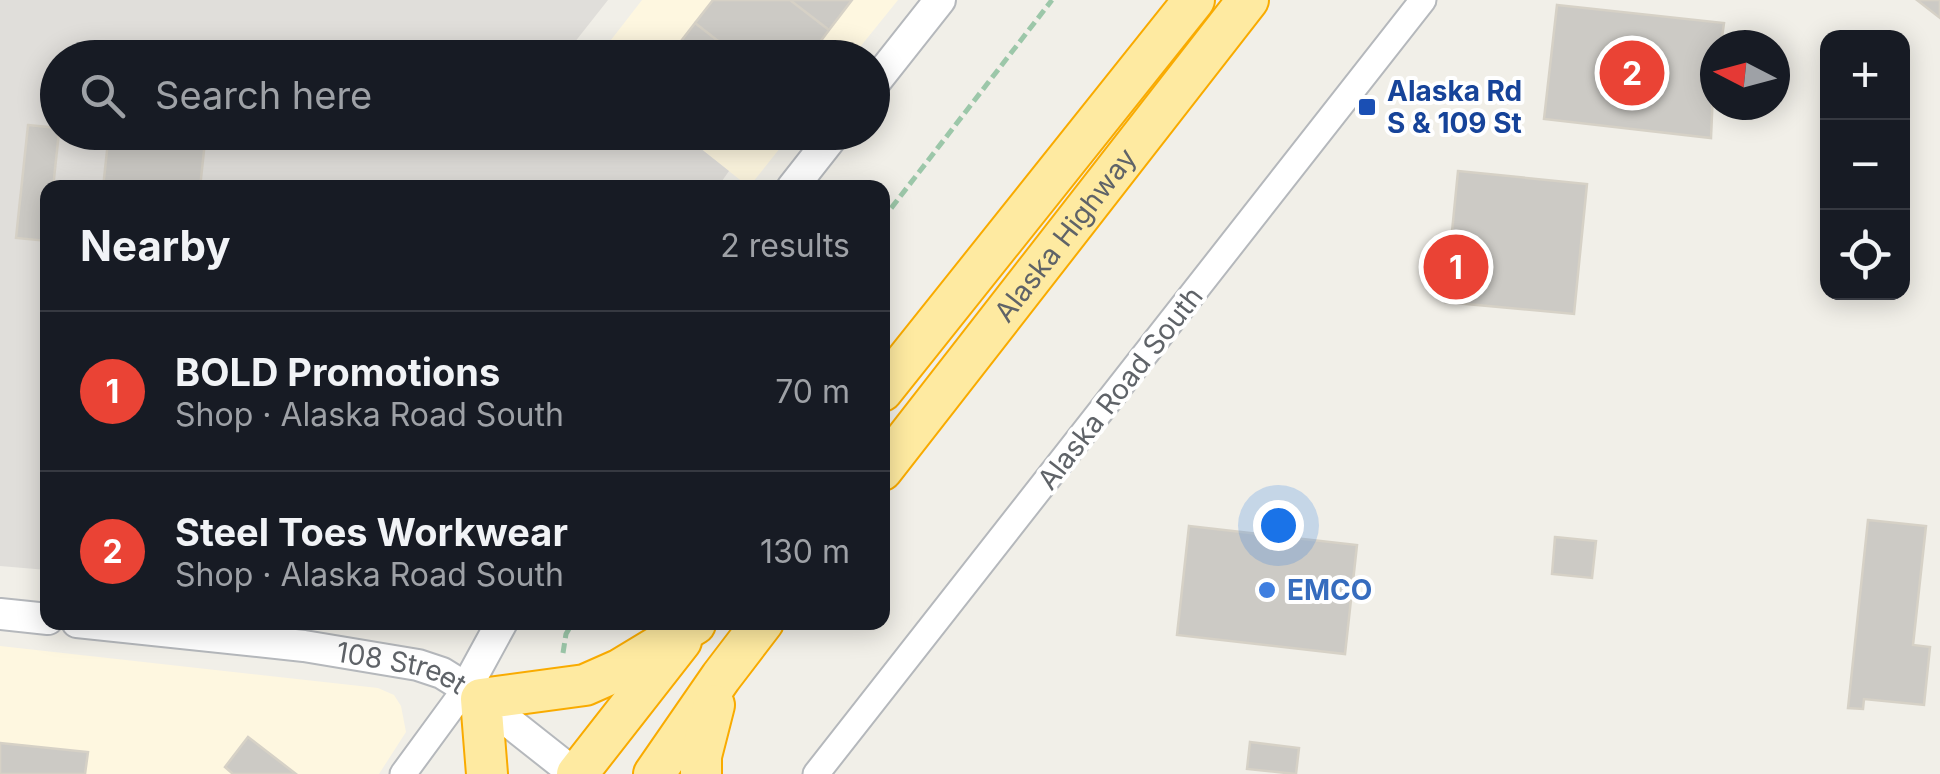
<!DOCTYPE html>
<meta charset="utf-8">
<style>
:root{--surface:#171b24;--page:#242831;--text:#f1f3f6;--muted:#9ea1a6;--line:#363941;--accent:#ea4335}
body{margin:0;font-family:Inter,sans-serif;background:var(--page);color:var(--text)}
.controls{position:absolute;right:30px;top:30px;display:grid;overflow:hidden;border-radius:20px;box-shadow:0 5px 25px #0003}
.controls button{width:90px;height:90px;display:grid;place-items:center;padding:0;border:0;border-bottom:2px solid var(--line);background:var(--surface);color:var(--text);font:50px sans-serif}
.compass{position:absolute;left:1700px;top:30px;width:90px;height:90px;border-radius:50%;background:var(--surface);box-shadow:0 5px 25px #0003;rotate:276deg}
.you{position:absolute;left:1278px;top:525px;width:35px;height:35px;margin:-25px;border:8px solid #fff;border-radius:50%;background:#1a73e8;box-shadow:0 0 0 15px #1a73e833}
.badge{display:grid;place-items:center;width:65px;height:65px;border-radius:50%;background:var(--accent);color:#fff;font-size:32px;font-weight:700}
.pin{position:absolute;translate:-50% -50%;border:5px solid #fff;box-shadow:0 2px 10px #0006}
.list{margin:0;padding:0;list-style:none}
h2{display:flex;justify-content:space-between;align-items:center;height:130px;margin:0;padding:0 40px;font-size:42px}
h2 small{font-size:32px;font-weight:400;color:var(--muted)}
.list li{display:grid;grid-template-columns:65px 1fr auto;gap:30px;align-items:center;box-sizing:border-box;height:160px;padding:0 40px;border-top:2px solid var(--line)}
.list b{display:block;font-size:38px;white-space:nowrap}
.list p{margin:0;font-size:32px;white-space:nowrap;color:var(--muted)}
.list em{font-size:32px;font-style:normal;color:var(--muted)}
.icon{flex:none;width:55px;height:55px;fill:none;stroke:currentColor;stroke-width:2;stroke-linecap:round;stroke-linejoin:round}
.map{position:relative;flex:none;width:1940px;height:774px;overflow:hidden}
.search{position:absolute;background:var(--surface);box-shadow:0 5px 25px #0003;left:40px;top:40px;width:850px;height:110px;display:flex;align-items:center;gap:25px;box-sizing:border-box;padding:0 35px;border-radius:55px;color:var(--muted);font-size:38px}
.panel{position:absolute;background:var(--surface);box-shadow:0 5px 25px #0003;left:40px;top:180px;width:850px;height:450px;border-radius:20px}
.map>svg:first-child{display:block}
.commercial{fill:#fef7e0}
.industrial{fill:#e0deda}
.building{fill:#cccac5;stroke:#d6d1c6;stroke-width:2.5}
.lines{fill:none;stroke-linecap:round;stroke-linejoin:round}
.minor-casing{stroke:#b5b8bc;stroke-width:29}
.tertiary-casing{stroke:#b5b8bc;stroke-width:34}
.trunk-casing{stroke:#f9ab00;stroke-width:44}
.path{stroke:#9cc7a9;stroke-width:5;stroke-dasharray:10 5;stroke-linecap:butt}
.minor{stroke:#fff;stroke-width:25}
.tertiary{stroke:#fff;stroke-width:30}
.trunk{stroke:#feeaa1;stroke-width:40}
.transit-dot{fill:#1a4fb4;stroke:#fff;stroke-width:4}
.shop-dot{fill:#3f7fe0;stroke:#fff;stroke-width:4}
.labels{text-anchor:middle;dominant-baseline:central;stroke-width:8;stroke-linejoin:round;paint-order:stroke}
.transit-label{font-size:28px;font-weight:bold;fill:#164399;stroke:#fff;text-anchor:start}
.street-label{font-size:28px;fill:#5f6368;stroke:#fff}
.shop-label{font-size:28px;font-weight:bold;fill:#366cbe;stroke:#fff;text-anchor:start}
</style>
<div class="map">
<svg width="1940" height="774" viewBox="0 0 1940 774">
<rect width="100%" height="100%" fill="#f1efe8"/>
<!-- commercial -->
<path class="commercial" d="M642 0H898L852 57 597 58Z
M681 133H792L749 187Z
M0 646 378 688 394 695 401 706 406 732 379 774H0Z"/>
<!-- industrial -->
<path class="industrial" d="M0 0H608L563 57 58 58V132L681 133 729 171 717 188H48L47 570 0 566Z"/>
<!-- building -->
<path class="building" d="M713 0H790L829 30 808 58H740L695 23Z
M790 0H852L829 30Z
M1917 0H1940V18Z
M1557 5 1724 23 1721 45H1715L1711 138 1544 119Z
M695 23 740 58H668Z
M28 125 58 128 59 132 53 188H48L47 241 16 238Z
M109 132H206L200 188H103Z
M1458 171 1587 184 1574 314 1445 302Z
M1868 520 1926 526 1913 645 1930 647 1924 705 1864 699 1863 709 1848 708Z
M1189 526 1357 545 1345 654 1177 635Z
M1555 537 1596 541 1592 578 1552 574Z
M248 737 296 774H233L225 767Z
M1250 742 1299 748 1296 774 1247 769Z
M0 743 88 752 85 774H0Z"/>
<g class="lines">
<!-- minor casing -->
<g class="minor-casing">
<path id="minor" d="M403 774 466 688
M816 774 1423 0"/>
</g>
<!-- tertiary casing -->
<g class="tertiary-casing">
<g id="tertiary">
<path d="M872 86 940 0"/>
<path d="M792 188 836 132"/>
<path d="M0 614 48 619"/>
<path id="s1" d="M77 622 304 646 418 665 442 673 466 688 575 774"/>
<path d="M466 688 502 622"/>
</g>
</g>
<!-- trunk casing -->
<g class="trunk-casing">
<g id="trunk">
<path d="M882 391 1194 0"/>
<path id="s2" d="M882 470 1248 0"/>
<path d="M487 774 481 699 585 685 619 670 695 624"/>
<path d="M577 774 681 641"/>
<path d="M654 774 721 677 763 622"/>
<path d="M701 774V756L714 705"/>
</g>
</g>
<!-- path -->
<path class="path" d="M882 220 1052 0
M563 653 566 634 573 622"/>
<!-- minor -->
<use href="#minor" class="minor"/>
<!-- tertiary -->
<use href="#tertiary" class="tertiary"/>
<!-- trunk -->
<use href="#trunk" class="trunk"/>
</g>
<!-- markers -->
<rect class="transit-dot" x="1357" y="97" width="20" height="20" rx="5"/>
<circle class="shop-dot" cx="1267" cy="590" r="10"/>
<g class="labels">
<!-- transit labels -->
<g class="transit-label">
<text x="1387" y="91">Alaska Rd<tspan x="1387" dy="32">S &amp; 109 St</tspan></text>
</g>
<!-- street labels -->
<g class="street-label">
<text stroke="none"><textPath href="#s2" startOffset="298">Alaska Highway</textPath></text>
<text transform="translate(1120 388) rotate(-52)">Alaska Road South</text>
<text stroke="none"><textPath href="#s1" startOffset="328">108 Street</textPath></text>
</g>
<!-- shop labels -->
<g class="shop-label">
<text x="1287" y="590">EMCO</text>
</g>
</g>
</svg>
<div class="controls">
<button>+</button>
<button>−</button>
<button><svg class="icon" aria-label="locate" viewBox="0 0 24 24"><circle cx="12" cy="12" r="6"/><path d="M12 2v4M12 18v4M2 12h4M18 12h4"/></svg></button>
</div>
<svg class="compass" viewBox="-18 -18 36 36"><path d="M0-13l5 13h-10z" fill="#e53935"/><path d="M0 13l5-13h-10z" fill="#9ea1a6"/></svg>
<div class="you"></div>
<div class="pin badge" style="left:1456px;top:267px">1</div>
<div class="pin badge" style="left:1632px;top:73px">2</div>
<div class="search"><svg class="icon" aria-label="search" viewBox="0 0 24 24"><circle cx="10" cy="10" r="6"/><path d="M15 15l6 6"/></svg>Search here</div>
<section class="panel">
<h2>Nearby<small>2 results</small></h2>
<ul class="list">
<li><span class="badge">1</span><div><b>BOLD Promotions</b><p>Shop · Alaska Road South</p></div><em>70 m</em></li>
<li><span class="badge">2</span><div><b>Steel Toes Workwear</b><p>Shop · Alaska Road South</p></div><em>130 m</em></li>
</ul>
</section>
</div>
